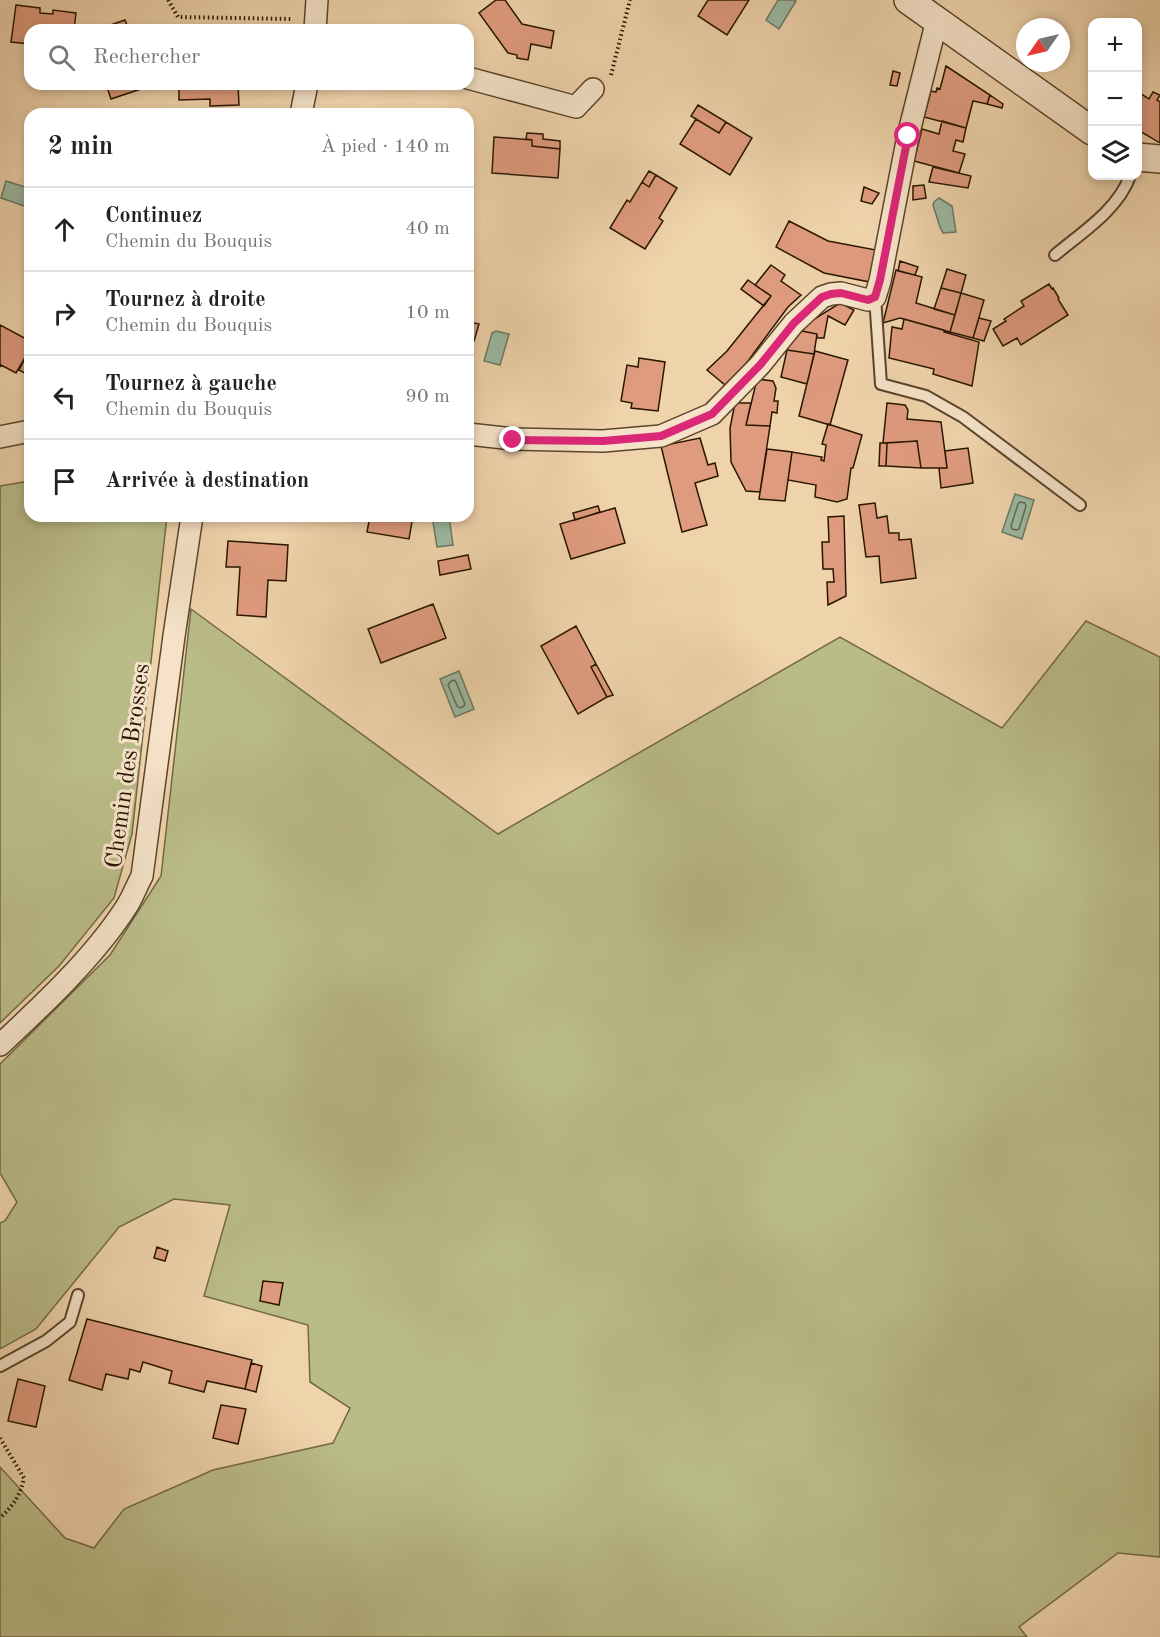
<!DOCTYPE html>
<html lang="fr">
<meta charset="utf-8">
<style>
:root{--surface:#fff;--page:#f2f2f2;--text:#222;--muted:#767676;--line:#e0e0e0}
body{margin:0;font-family:"Old Standard TT",serif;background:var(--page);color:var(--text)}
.controls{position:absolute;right:18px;top:18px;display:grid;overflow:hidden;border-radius:12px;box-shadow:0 3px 9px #0003}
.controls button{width:54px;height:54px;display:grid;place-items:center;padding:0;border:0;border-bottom:2px solid var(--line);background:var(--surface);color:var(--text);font:30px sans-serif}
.compass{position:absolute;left:1016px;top:18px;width:54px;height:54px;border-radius:50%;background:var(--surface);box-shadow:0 3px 9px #0003;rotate:236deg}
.stop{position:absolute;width:18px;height:18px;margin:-14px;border:4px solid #db2777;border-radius:50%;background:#fff}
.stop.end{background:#db2777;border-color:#fff;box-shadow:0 2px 6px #0008}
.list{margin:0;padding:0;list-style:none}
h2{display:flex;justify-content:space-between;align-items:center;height:78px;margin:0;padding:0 24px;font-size:26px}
h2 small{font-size:20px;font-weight:400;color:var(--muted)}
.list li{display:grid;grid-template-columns:39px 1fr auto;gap:18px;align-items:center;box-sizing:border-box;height:84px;padding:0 24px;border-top:2px solid var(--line)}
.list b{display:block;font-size:22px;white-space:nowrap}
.list p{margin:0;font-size:20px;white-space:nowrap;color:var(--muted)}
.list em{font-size:20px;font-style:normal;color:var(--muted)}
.icon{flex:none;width:33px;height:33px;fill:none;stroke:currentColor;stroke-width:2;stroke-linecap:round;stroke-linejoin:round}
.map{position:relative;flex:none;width:1160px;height:1637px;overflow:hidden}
.search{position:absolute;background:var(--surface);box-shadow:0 3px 9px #0003;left:24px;top:24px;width:450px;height:66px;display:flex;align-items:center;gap:15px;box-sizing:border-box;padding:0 21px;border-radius:18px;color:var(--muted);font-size:22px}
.panel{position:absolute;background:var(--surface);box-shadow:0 3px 9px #0003;left:24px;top:108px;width:450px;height:414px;border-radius:18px}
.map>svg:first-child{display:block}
.green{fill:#babc88;stroke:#726944;stroke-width:1.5}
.water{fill:#9bb9a3;stroke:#6d7862;stroke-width:1.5}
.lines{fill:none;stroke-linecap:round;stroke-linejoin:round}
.shore{stroke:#626852;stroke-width:1.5}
.building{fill:#df9b7e;stroke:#291600;stroke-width:1.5}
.service-casing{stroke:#5a452b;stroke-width:14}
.minor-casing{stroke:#5a452b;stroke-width:24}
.tertiary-casing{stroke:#5a452b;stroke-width:30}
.path{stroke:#291600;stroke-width:4;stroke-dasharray:1.5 3;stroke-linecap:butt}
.service{stroke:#f5e2c8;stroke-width:10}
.minor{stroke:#f5e2c8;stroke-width:21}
.tertiary{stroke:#f5e2c8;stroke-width:27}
.route{stroke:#db2777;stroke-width:8}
.labels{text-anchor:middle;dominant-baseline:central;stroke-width:6;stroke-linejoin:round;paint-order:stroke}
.street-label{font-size:24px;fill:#291600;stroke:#f5e2c8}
</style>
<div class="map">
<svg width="1160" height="1637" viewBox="0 0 1160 1637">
<rect width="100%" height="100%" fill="#efd3ab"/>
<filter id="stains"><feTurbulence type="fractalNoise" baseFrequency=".00333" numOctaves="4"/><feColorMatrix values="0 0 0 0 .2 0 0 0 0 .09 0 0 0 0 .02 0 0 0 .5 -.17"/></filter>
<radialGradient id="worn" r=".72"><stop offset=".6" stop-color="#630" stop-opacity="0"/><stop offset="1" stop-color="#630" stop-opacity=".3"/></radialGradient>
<!-- green -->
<path class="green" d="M30 481V516H167L132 834 114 898 59 966 0 1023V486Z
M191 609 498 834 840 637 1002 728 1086 621 1160 657V1557L1118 1553 1019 1627 1027 1637H0V1467L65 1538 94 1548 124 1509 213 1470 333 1443 350 1408 310 1382 308 1325 204 1296 230 1205 174 1199 119 1227 36 1329 0 1349V1223L5 1221 17 1202 0 1173V1064L110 955 161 876Z"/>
<!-- water -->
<path class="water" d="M778 0H794L796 1 779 29 766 20Z
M6 181 25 187 30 185V205L27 207 1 198Z
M939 198 952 206 956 232 943 233 940 227 933 205 934 202Z
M496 331 509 334 500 365 484 361 492 333Z
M1015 494 1034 500 1022 539 1002 532Z
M432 516H449L453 545 437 547Z
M459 671 474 709 455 717 440 679Z"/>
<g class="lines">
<!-- shore -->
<path class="shore" d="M1020 502 1025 503 1026 506 1019 529 1016 530 1012 529 1011 526 1018 504Z
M454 680 456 682 465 704 464 706 460 708 457 706 448 685 450 682Z"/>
</g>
<!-- building -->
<path class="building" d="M496 0H505L522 24 554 31 551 48 531 44 528 60 517 58V55L508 53 479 13Z
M708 0H749L727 35 698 16Z
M16 5 40 8V13L53 14V10L76 13 74 30H30V44L11 42Z
M125 20 129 30H96Z
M946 66 990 95 987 104 973 101 966 128 924 117 931 91 936 92 937 88 940 89Z
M893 71 900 73 897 86 890 85Z
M106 84H139L141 89 111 99Z
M179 84H238L239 105 210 106V99L179 100Z
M1138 92 1149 99 1153 92 1160 95 1157 100 1160 102V143L1138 130Z
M990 95 1003 104 1002 108 987 104Z
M698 105 726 122 719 133 691 116Z
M696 119 719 133 726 122 752 138 730 175 680 144Z
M942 121 966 128 963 142 956 140 953 151 965 154 959 173 914 161 922 129 939 134Z
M527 133 543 134V139L560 141V149L532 146V140L526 139Z
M494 137 532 140V146L560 149 558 178 492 173Z
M933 167 971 176 968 188 929 182Z
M649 171 656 175 649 187 642 182Z
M656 175 677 188 659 218 663 221 645 249 610 228 627 200 630 202 642 182 649 187Z
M924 185 926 198 913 200V186Z
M864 187 879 193 872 204 861 201Z
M789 221 828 241 876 250 870 282 824 273 776 247Z
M900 261 918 267 915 275 898 271Z
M771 265 785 275 781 281 801 295 788 307 745 365 725 385 707 370 727 351 771 296 755 285Z
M947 269 966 275 961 293 941 288Z
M896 270 922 277 916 303 955 315 950 332 900 318 883 323Z
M748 280 771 296 764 306 741 289Z
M1049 284 1052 289 1053 288 1059 298 1058 299 1068 315 1021 345 1017 338 1003 346 993 329 1006 321 1004 319 1024 306 1021 301Z
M941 288 961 293 955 315 934 309Z
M961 293 984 300 973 338 950 332Z
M840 303 854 310 845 325 828 316 824 338H817V334L802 331 811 321Z
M979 318 991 321 984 341 973 338Z
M904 319 944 330V332L979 342 972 386 933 374 934 369 889 358 892 327 902 329Z
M470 322 479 324 474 341 468 339Z
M0 325 30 341V349L16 373 1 365 0 367Z
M802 331 817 334 814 354 787 350 789 345Z
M30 349V376L19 370Z
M787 350 814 354 807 384 781 377Z
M815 351 848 360 830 425 799 416Z
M639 358 665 362 658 411 631 408 632 403 621 401 627 365 638 367Z
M757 379 773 381 776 388 774 401H778L777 413 772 412 770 426 746 425Z
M735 403H751L746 425 770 426 760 492 746 491 731 462 730 428Z
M887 403 905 405 908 410 907 419 941 422 947 468H921L917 441 883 443Z
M828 424 862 435 853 468H851L847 499 837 502 815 497 816 485 788 480 792 452 822 457 821 460 824 461 826 445 822 444Z
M700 438 708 465 715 463 718 476 695 483 707 525 682 532 661 446Z
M917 441 921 468 886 466 887 443Z
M880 443H887L886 466H879Z
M968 448 973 483 941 488 939 468H947L945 451Z
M767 449 792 452 785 501 759 499Z
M875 503 877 518 887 516 889 533H899V540L911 539 916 578 881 583 879 556 866 557 859 505Z
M598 506 600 512 575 520 573 513Z
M615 508 625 543 571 559 560 524Z
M370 516H413L409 539 367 532Z
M844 516 846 596 828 605 827 582H834L833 569H823L822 542H829L828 517Z
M228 541 288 545 286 581 268 580 266 617 237 615 240 567H226Z
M468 555 471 569 440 575 438 561Z
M433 604 446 638 381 663 368 629Z
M576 626 596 664 591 667 607 697 578 714 541 646Z
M596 664 613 695 607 697 591 667Z
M157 1247 168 1251 165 1261 154 1258Z
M263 1281 283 1283 279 1305 260 1301Z
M87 1319 252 1360 245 1389 207 1381 204 1392 169 1383 172 1371 143 1362 140 1372 130 1369 128 1379 106 1374 102 1390 69 1380Z
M251 1363 262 1366 256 1392 245 1389Z
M18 1379 45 1386 36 1427 8 1421Z
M221 1405 246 1409 238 1444 213 1438Z"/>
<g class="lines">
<!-- service casing -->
<g class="service-casing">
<path id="service" d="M1055 255C1081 233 1118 210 1130 176
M875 297 881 384 926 396 963 417 1080 505
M0 1366 46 1341 70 1322 78 1295"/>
</g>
<!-- minor casing -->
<g class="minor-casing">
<path id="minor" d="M315 30 317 0
M468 78 576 107 593 89
M301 114 307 84
M468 434 513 439 603 441 661 436 712 414 760 365 794 323 822 297 831 294 841 293 868 300 875 297 880 281 908 136 937 20
M0 437 30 431
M0 1045C43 1005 93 958 125 909 132 899 136 887 142 876L174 636 192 516"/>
</g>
<!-- tertiary casing -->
<g class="tertiary-casing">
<path id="tertiary" d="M908 0 1092 131
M1138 157 1160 159"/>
</g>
<!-- path -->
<path class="path" d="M168 0 178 17 293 19
M611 75 630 0
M0 1438 24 1478C20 1496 13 1506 0 1518"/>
<!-- service -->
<use href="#service" class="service"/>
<!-- minor -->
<use href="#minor" class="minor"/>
<!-- tertiary -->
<use href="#tertiary" class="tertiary"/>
</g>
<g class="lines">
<!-- route -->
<path class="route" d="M513 440 603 441 661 436 712 414 760 365 794 323 822 297 831 294 841 293 868 300 875 297 880 280 908 136"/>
</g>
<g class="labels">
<!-- street labels -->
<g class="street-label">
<text transform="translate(129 766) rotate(-82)">Chemin des Brosses</text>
</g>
</g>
<rect width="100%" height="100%" filter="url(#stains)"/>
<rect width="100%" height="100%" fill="url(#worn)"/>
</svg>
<div class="controls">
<button>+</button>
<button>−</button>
<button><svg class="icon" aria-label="layers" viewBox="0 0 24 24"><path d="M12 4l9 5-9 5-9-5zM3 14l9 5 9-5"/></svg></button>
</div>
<svg class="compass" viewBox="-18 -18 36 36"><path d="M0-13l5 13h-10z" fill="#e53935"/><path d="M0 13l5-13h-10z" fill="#767676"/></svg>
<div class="stop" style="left:908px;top:136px"></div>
<div class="stop end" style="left:513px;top:440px"></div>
<div class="search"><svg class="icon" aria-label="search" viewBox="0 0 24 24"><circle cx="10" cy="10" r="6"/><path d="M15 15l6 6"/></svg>Rechercher</div>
<section class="panel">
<h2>2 min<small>À pied · 140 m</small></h2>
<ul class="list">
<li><svg class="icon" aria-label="ahead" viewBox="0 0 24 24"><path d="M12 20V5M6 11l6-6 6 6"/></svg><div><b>Continuez</b><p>Chemin du Bouquis</p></div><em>40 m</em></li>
<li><svg class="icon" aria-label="right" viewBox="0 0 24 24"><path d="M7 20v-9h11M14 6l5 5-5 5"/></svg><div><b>Tournez à droite</b><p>Chemin du Bouquis</p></div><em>10 m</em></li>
<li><svg class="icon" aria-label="left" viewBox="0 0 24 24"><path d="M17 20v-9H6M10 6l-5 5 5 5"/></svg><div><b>Tournez à gauche</b><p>Chemin du Bouquis</p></div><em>90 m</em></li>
<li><svg class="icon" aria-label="arrive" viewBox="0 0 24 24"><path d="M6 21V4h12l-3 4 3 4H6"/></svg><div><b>Arrivée à destination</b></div></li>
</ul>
</section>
</div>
